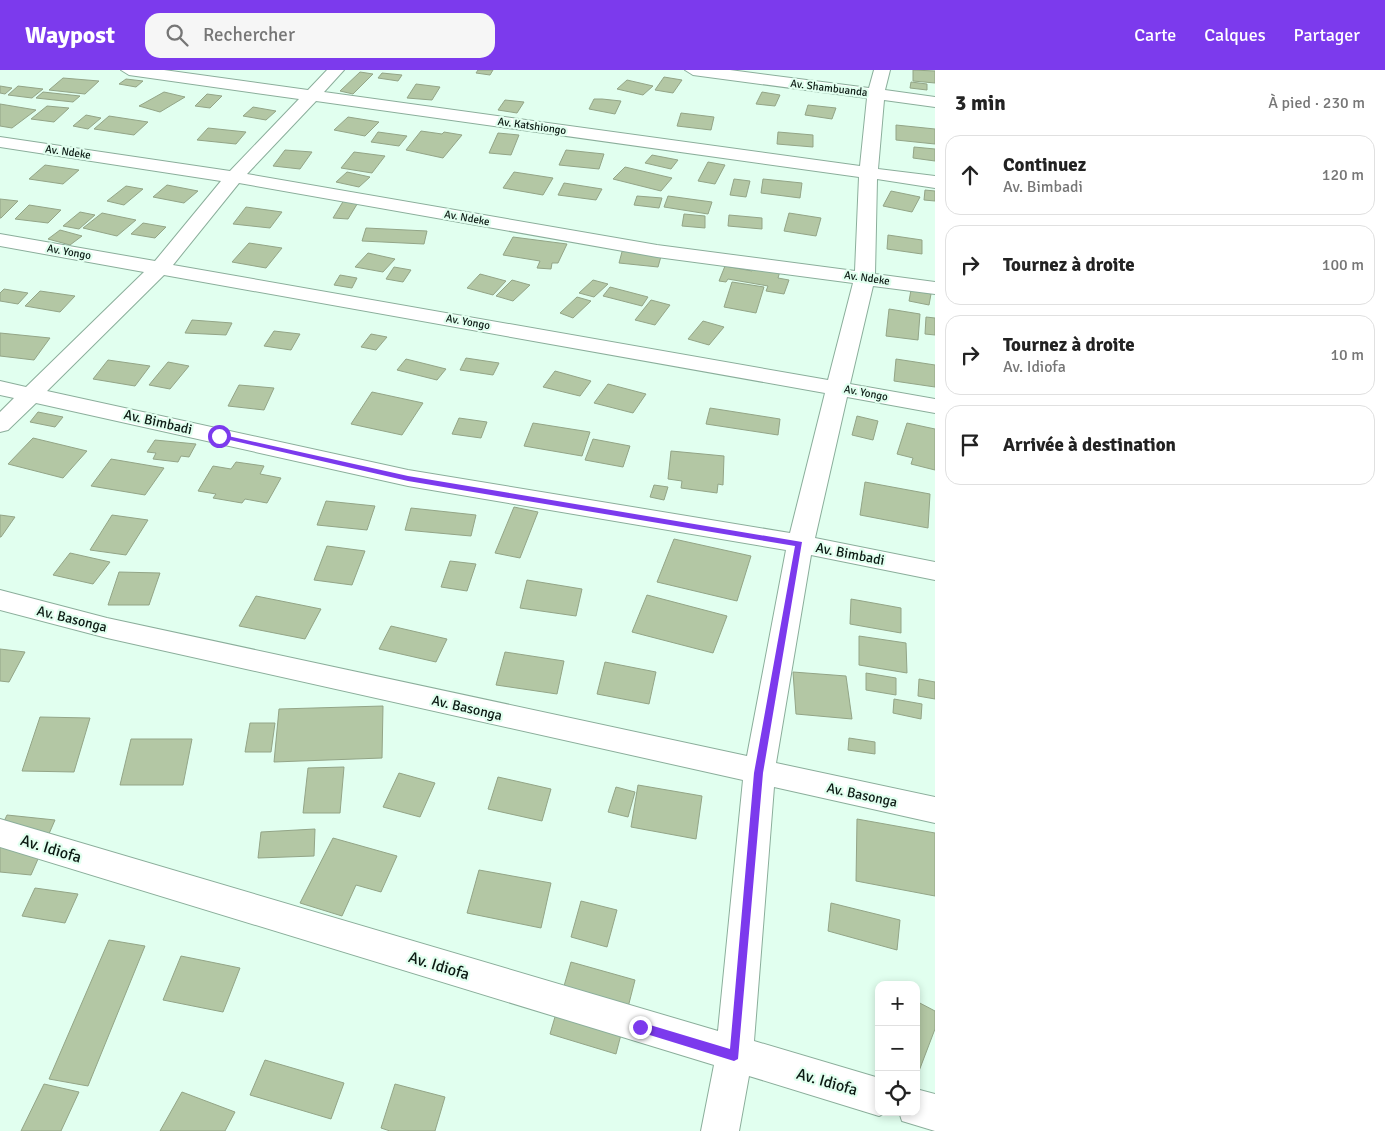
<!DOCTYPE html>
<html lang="fr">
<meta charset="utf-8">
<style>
:root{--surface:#fff;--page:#f6f6f6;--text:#222;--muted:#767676;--line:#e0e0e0;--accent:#7c3aed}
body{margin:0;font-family:Signika,sans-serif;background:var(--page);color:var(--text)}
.controls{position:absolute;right:15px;bottom:15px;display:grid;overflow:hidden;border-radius:10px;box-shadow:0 2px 8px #0003}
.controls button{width:45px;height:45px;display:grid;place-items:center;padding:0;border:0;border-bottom:1px solid var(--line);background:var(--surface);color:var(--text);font:25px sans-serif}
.stop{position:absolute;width:15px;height:15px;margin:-11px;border:4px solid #7c3aed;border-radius:50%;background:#fff}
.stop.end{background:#7c3aed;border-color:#fff;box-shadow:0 1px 5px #0008}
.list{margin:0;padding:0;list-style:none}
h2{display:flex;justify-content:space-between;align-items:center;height:65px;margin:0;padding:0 20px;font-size:21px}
h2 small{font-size:16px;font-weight:400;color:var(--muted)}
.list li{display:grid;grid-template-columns:32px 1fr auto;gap:15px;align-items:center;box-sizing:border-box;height:80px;margin:0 10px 10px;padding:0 10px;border:1px solid var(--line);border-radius:15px}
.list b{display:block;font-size:19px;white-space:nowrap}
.list p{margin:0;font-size:16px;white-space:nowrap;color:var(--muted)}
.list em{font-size:16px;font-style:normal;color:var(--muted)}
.icon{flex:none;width:28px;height:28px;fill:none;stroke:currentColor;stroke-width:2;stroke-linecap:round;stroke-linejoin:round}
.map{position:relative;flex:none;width:935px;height:1061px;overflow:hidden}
header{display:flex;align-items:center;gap:30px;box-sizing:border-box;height:70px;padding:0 25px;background:var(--accent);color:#fff}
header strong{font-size:24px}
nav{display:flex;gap:28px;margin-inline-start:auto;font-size:18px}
.search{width:350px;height:45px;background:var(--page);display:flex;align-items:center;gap:12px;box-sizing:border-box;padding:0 18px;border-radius:15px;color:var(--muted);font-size:19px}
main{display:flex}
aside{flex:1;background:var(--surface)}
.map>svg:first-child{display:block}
.building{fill:#b3c7a4;stroke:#93a587}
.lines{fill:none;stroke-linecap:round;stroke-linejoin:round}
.street-casing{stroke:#8bae9b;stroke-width:2}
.street{fill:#fff;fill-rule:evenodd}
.route{fill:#7c3aed}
.labels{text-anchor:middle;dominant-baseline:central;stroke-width:4.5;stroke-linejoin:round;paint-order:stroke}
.far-street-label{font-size:11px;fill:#0c1a13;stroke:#e1ffef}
.street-label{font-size:14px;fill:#0c1a13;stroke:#e1ffef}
.near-street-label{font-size:16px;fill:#0c1a13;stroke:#e1ffef}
</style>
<header>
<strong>Waypost</strong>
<div class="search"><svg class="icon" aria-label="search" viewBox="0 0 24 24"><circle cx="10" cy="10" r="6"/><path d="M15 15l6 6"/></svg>Rechercher</div>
<nav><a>Carte</a><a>Calques</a><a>Partager</a></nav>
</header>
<main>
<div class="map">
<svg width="935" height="1061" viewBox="0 0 935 1061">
<rect width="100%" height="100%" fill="#e1ffef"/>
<!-- building -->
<path class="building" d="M478 0H493L490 5 476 3Z
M913 0 935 1V13L913 11Z
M360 2 373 4 353 24 340 21Z
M382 3 402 5 398 11 378 8Z
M664 7 682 10 673 23 655 20Z
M63 8 99 11 85 24 49 20Z
M126 9 143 11 136 17 119 14Z
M627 10 653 16 643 25 617 19Z
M911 12 927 14V20L910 18Z
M416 14 440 17 432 30 407 28Z
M0 16 12 18 5 24 0 23Z
M18 16 43 19 32 28 8 25Z
M43 22 80 26 73 32 36 28Z
M164 22 185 27 160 42 139 36Z
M762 22 780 25 775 36 756 34Z
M207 24 222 26 210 38 195 36Z
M594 29H602L621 31 615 44 589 39Z
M505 30 524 32 517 43 498 40Z
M0 34 36 40 12 58 0 56Z
M808 35 836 38 832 49 805 45Z
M47 36 69 38 54 52 31 49Z
M253 37 276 41 266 50 243 46Z
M681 43 714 47 711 60 677 56Z
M86 45 101 48 88 59 73 56Z
M109 46 148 52 134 65 94 59Z
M348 47 379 52 365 66 334 60Z
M896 55 935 59V74L896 70Z
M208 58 246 62 236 74 197 70Z
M421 61 442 64 444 62 462 65 443 88 406 80Z
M378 62 407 66 399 76 371 72Z
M778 62 813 65V77L777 74Z
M498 63 519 65 511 85 489 83Z
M914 77 935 79V91L913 88Z
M285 80 312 82 300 99 273 96Z
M566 80 604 84 599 99 559 95Z
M354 82 385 86 372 103 341 98Z
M652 85 678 90 671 99 645 93Z
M708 92 725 95 715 114 698 111Z
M45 95 79 100 63 114 29 109Z
M625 97 672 108 661 121 613 109Z
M347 102 370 107 359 117 336 112Z
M514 102 553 108 543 125 503 118Z
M734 109 750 111 746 127 730 125Z
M763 109 802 113 800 128 761 123Z
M564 113 602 119 596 130 558 125Z
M167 115 198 121 184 133 153 127Z
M126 116 143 119 124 135 107 131Z
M925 120 935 121V131L924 130Z
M891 121 920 127 912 142 883 136Z
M637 126 662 128 659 138 634 135Z
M668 126 712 132 708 144 664 137Z
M0 129 18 131 1 148H0Z
M344 130 359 131 348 149 333 148Z
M29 135 61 140 48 153 15 149Z
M246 137 282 142 270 158 233 154Z
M80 142 95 145 79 159 63 156Z
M102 143 136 150 117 166 83 158Z
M789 143 821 148 816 166 784 161Z
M684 144 705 146V158L682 156Z
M729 145 762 148V159L728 156Z
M143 153 166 157 155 168 131 164Z
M366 158 427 161 424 174 362 171Z
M60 160 82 166 70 175 48 169Z
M888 165 922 170V184L887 179Z
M513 167 567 174 558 193H552L551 199 537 198 540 191 503 185Z
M249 173 282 178 266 198 232 192Z
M623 178 662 183 658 197 619 193Z
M368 183 395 189 383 202 355 197Z
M725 196 752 201 754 196 780 201 778 208 789 210 784 224 766 221 768 216 728 209 726 212 719 211Z
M394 197 411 200 403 212 386 209Z
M480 204 506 211 493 225 467 218Z
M340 205 357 208 352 218 334 215Z
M512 210 530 215 513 231 496 226Z
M593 210 608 214 594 227 579 223Z
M732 212 764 217 756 243 724 237Z
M610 217 648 227 642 236 603 226Z
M4 219 28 223 18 234 0 231V223Z
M911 220 931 224 929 235 909 231Z
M40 221 75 226 60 242 25 236Z
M577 227 591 231 573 248 560 243Z
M651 230 670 235 655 255 635 250Z
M889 239 920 244 918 270 886 266Z
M926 247 935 248V265L925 264Z
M192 250 232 253 226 265 185 263Z
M703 251 724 257 709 275 688 269Z
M274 261 300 264 291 280 264 276Z
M0 263 50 268 34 290 0 286Z
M371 264 387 267 376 280 361 277Z
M466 288 499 293 493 305 460 300Z
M406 289 446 299 437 310 397 300Z
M896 289 935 295V317L894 311Z
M108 290 150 296 135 316 93 309Z
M168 292 189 296 170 319 149 315Z
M555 301 591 311 580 326 543 317Z
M608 314 646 324 633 343 594 333Z
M239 315 274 318 264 340 228 336Z
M372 322 423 333 402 365 351 354Z
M710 338 780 349 778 365 706 354Z
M38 342 63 347 55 357 30 352Z
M857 346 878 351 873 370 852 365Z
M459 348 487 352 481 368 452 364Z
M533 353 590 362 582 386 524 376Z
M907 353 935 359V400L911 394 913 388 897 384Z
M33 368 87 381 63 408 8 394Z
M593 369 630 376 623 397 585 390Z
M155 370 196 374 189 387 181 386 178 392 153 389 156 383 147 382Z
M671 381 724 386 723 415 718 414 717 423 681 418 682 411 668 409Z
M111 389 164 398 145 425 91 416Z
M236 392 264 396 260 404 281 408 267 433 245 429 242 433 213 428 216 424 198 421 213 396 231 399Z
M865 412 930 424 928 458 860 445Z
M654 415 668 417 664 430 650 427Z
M326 431 375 436 367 460 317 455Z
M514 437 538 442 520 488 495 483Z
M411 438 476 445 471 466 405 460Z
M0 445 15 447 1 467H0Z
M112 445 148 450 126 485 90 480Z
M674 469 751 486 737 531 657 512Z
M327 476 365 481 352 515 314 510Z
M70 483 110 492 93 514 53 505Z
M450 491 476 494 467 521 441 517Z
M119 502 160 503 149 535H108Z
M527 510 582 519 576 546 520 538Z
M647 525 727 546 713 583 632 562Z
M256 526 321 539 305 569 239 556Z
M851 529 901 538V563L850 554Z
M391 556 447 569 436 592 379 579Z
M859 566 906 573 907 603 859 595Z
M0 579 25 582 9 612 0 611Z
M505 582 564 591 557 624 496 615Z
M605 592 656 602 649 634 597 624Z
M793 602 846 606 852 649 796 644Z
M866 603 896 608V625L866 620Z
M919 609 935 612V629L918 626Z
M894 629 922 634 921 649 893 643Z
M383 636 382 688 274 692 279 639Z
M40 647 90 648 74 702 22 701Z
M250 653H275L271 682H245Z
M849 668 875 672V684L848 680Z
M131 669H192L183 715H120Z
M344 697 340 743H303L308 698Z
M399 703 435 713 420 747 383 737Z
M498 707 551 719 542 751 488 739Z
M638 715 702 726 696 769 631 757Z
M616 717 635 722 628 747 608 742Z
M7 745 55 750 31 805 0 802V760Z
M857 749 935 763V826L856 811Z
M315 759 314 786 258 788 261 762Z
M333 768 397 786 381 822 356 815 342 846 300 833Z
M479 800 551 813 541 858 467 843Z
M35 818 78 824 65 853 22 846Z
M581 831 617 840 607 877 571 867Z
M831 833 900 850 897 880 828 861Z
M109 870 145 876 88 1016 49 1009Z
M181 886 240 898 223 942 163 930Z
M571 892 635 910 616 984 550 964Z
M916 931 935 941V959L919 1001 916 999Z
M265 990 344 1013 331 1049 250 1025Z
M44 1014 79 1022 61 1061H21Z
M395 1014 445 1027 435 1061H390L381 1058Z
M182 1022 235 1042 225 1061H160Z"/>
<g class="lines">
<!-- street casing -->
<g class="street-casing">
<path id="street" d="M121 0H164L308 20 327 0H344L324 22 860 96 867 28 693 5 685 0H730L869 18 874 0H890L885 20 935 27V37L884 30 878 99 935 106V118L877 109 875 204 935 212V224L873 216 850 314 935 329V343L847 327 815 468 935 492V510L811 485 776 693 935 727V753L774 717 754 971 879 1008V1042H888L879 1046 749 1006 739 1061H701L714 995 0 777V749L718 961 743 710 107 568 0 540V520L107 548 747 686 786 480 408 416 36 333 8 360 0 362V342L14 328 0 325V311L26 317 144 202 0 176V164L155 191 221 111 0 77V67L230 101 299 29 129 5ZM316 31 859 107 855 201 657 175 247 104ZM239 113 657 187 853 213 828 310 173 195ZM164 205 825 323 790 463 408 400 47 321Z
M916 1019 935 1024V1061L902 1051 899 1042H916Z"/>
</g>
<!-- street -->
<use href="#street" class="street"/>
</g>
<!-- route -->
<path class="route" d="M219 364 408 406 802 472 763 703 738 989 734 991 640 962 635 957 640 952 730 979 754 703 795 476 408 411 217 367Z"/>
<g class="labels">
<!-- far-street labels -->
<g class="far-street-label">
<text transform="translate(829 18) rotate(7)">Av. Shambuanda</text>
<text transform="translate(532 56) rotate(8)">Av. Katshiongo</text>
<text transform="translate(68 82) rotate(8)">Av. Ndeke</text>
<text transform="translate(467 148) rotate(10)">Av. Ndeke</text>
<text transform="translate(69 182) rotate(10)">Av. Yongo</text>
<text transform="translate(867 208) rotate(8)">Av. Ndeke</text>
<text transform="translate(468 252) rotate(10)">Av. Yongo</text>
<text transform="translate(866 323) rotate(11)">Av. Yongo</text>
</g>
<!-- street labels -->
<g class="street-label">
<text transform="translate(158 352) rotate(13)">Av. Bimbadi</text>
<text transform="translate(850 484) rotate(11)">Av. Bimbadi</text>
<text transform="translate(72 549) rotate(14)">Av. Basonga</text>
<text transform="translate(467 638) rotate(13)">Av. Basonga</text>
<text transform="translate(862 725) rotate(12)">Av. Basonga</text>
</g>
<!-- near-street labels -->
<g class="near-street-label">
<text transform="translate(51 779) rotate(17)">Av. Idiofa</text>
<text transform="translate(439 896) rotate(17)">Av. Idiofa</text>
<text transform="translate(827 1012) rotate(16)">Av. Idiofa</text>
</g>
</g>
</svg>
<div class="controls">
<button>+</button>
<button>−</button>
<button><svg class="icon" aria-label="locate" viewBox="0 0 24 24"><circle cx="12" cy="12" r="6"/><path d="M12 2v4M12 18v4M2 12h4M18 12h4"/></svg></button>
</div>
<div class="stop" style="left:219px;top:366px"></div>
<div class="stop end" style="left:640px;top:957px"></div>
</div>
<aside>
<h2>3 min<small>À pied · 230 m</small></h2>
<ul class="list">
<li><svg class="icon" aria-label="ahead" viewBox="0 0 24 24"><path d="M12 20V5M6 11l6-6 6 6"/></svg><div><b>Continuez</b><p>Av. Bimbadi</p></div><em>120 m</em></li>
<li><svg class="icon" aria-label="right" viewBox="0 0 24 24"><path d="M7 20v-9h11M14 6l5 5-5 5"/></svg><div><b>Tournez à droite</b></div><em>100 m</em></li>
<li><svg class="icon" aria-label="right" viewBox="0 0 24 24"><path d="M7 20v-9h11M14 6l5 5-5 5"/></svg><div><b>Tournez à droite</b><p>Av. Idiofa</p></div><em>10 m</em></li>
<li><svg class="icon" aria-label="arrive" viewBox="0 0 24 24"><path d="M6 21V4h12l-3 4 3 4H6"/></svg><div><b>Arrivée à destination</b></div></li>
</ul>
</aside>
</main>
